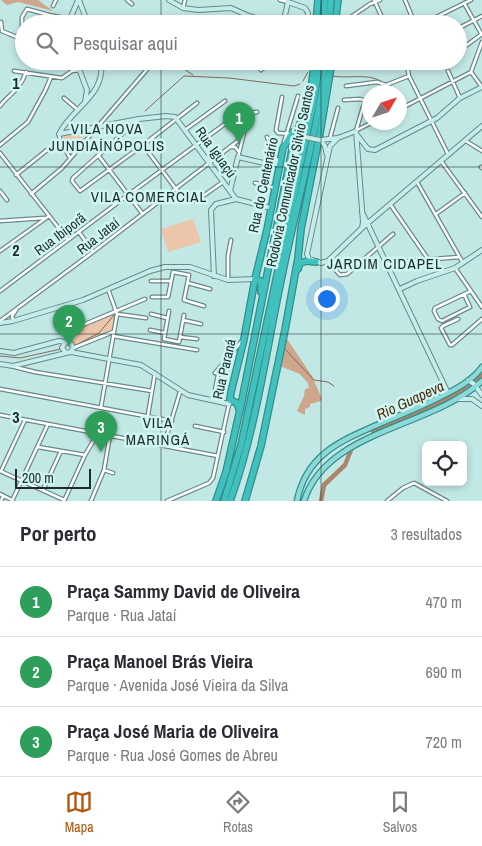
<!DOCTYPE html>
<html lang="pt">
<meta charset="utf-8">
<style>
:root{--surface:#fff;--page:#f7f7f7;--text:#2b2b33;--muted:#7c7c81;--line:#e1e1e2;--accent:#b45309}
body{margin:0;font-family:"Archivo Narrow",sans-serif;background:var(--page);color:var(--text)}
.controls{position:absolute;right:15px;bottom:15px;display:grid;overflow:hidden;border-radius:8px;box-shadow:0 2px 8px #0003}
.controls button{width:45px;height:45px;display:grid;place-items:center;padding:0;border:0;border-bottom:1px solid var(--line);background:var(--surface);color:var(--text);font:25px sans-serif}
.compass{position:absolute;left:362px;top:85px;width:45px;height:45px;border-radius:50%;background:var(--surface);box-shadow:0 2px 8px #0003;rotate:51deg}
.scale{position:absolute;left:15px;bottom:12px;width:76px;box-sizing:border-box;padding-left:5px;border:2px solid #1e2c2c;border-top:0;font-size:14px;line-height:18px;white-space:nowrap;color:#1e2c2c;-webkit-text-stroke:4px #cff6f3;paint-order:stroke}
.you{position:absolute;left:326px;top:298px;width:18px;height:18px;margin:-12px;border:4px solid #fff;border-radius:50%;background:#1a73e8;box-shadow:0 0 0 8px #1a73e833}
.badge{display:grid;place-items:center;width:32px;height:32px;border-radius:50%;background:var(--accent);color:#fff;font-size:16px;font-weight:700}
.pin{position:absolute;translate:-50% -41px;filter:drop-shadow(0 1px 2px #0008)}
.pin::after{content:'';position:absolute;top:26px;width:18px;height:15px;background:inherit;clip-path:polygon(0 0,100% 0,50% 100%)}
.list{margin:0;padding:0;list-style:none}
h2{display:flex;justify-content:space-between;align-items:center;height:65px;margin:0;padding:0 20px;font-size:21px}
h2 small{font-size:16px;font-weight:400;color:var(--muted)}
.list li{display:grid;grid-template-columns:32px 1fr auto;gap:15px;align-items:center;box-sizing:border-box;height:70px;padding:0 20px;border-top:1px solid var(--line)}
.list b{display:block;font-size:19px;white-space:nowrap}
.list p{margin:0;font-size:16px;white-space:nowrap;color:var(--muted)}
.list em{font-size:16px;font-style:normal;color:var(--muted)}
.icon{flex:none;width:28px;height:28px;fill:none;stroke:currentColor;stroke-width:2;stroke-linecap:round;stroke-linejoin:round}
.map{position:relative;flex:none;width:482px;height:501px;overflow:hidden}
.search{position:absolute;background:var(--surface);box-shadow:0 2px 8px #0003;left:15px;right:15px;top:15px;height:55px;display:flex;align-items:center;gap:12px;box-sizing:border-box;padding:0 18px;border-radius:28px;color:var(--muted);font-size:19px}
.sheet{height:275px;background:var(--surface)}
nav{display:flex;justify-content:space-around;align-items:center;box-sizing:border-box;height:70px;border-top:1px solid var(--line);background:var(--surface);font-size:14px;color:var(--muted)}
nav a{display:grid;justify-items:center;gap:2px}
nav .on{color:var(--accent)}
.map>svg:first-child{display:block}
.green{fill:#ebc6ab}
.forest{fill:#cda68b}
.lines{fill:none;stroke-linecap:round;stroke-linejoin:round}
.stream{stroke:#816b59;stroke-width:1}
.river{stroke:#ab866c;stroke-width:4.5}
.street-casing{stroke:#678a88;stroke-width:5}
.secondary-casing{stroke:#678a88;stroke-width:6}
.primary-casing{stroke:#348d8a;stroke-width:7}
.highway-casing{stroke:#348d8a;stroke-width:8}
.street{stroke:#fff;stroke-width:2.5}
.secondary{stroke:#c6eceb;stroke-width:4}
.primary{stroke:#8cdad7;stroke-width:4.5}
.highway{stroke:#40c1bd;stroke-width:5.5}
.secondary-bridge-casing{stroke:#678a88;stroke-width:6;stroke-linecap:butt}
.secondary-bridge{stroke:#c6eceb;stroke-width:4}
.grid{fill:none;stroke:#1e2c2c;stroke-width:1;stroke-opacity:0.55}
.labels{text-anchor:middle;dominant-baseline:central;stroke-width:5;stroke-linejoin:round;paint-order:stroke}
.street-label{font-size:14px;fill:#1e2c2c;stroke:#cff6f3}
.neighbourhood-label{font-size:15px;letter-spacing:1px;fill:#1e2c2c;stroke:#cff6f3}
.water-label{font-size:15px;font-style:italic;fill:#502a08;stroke:#cff6f3}
.grid-label{font-size:16px;text-anchor:middle;font-weight:bold;fill:#1e2c2c;stroke:#cff6f3;stroke-width:5;stroke-linejoin:round;paint-order:stroke}
</style>
<div class="map">
<svg width="482" height="501" viewBox="0 0 482 501">
<rect width="100%" height="100%" fill="#c2e8e6"/>
<!-- green -->
<path class="green" d="M85 132 87 133 71 153 62 135Z
M193 219 201 242 168 252 161 229Z
M116 311 113 331 74 345 73 341 79 328Z"/>
<!-- forest -->
<path class="forest" d="M1 0H38L53 11 18 2 7 5Z
M285 336 312 376 322 399 321 401 310 404V407L305 409V415L297 411 304 396 305 389 309 388 308 383 300 374 280 366Z"/>
<g class="lines">
<!-- stream -->
<path class="stream" d="M134 18 140 24
M172 61 193 75
M332 76C349 79 367 73 381 81
M303 81 308 72
M145 111 184 76 229 78 294 86 300 84
M78 344 99 333 114 315
M284 348 314 380 328 382 334 386
M0 356 20 358 61 349"/>
<!-- river -->
<path class="river" d="M373 431C410 415 452 402 482 374
M321 501 324 485 345 465 351 450"/>
<!-- street casing -->
<g class="street-casing">
<path id="street" d="M127 0 132 4
M280 0 288 2
M374 0 385 24
M405 0 415 24
M464 3 482 35
M53 6 56 0
M183 8 185 0
M348 19 370 4 380 0
M1 22 2 31 19 38 22 35V17L27 9 49 15
M42 24 49 15 69 19
M422 24 471 0
M461 27 482 16
M467 45 482 34
M406 61 409 76 448 154
M388 62 397 61
M261 70 273 61
M14 71 62 78 72 71 79 70
M448 71 460 98
M471 72 482 42
M471 72 482 87
M346 86 377 82 386 85
M375 92 386 85 409 76
M282 97 276 130 278 133 292 134
M64 98 78 110
M344 100 360 99 366 101
M0 106C10 93 20 90 26 72
M400 109 471 72
M139 119 73 178 72 181 80 191 143 145 197 103
M185 130 225 101
M357 130 373 122
M356 131 363 107 370 97
M59 134 60 140 70 158
M267 137 278 163
M330 138 338 108
M466 141 482 151
M115 142 119 145H143L176 189 187 200 196 201 223 182
M284 142 298 96
M0 145 28 122 45 91 51 77
M231 147H235L239 152
M0 153 68 240
M98 155 142 213
M238 157 249 113
M441 161 482 217
M481 167 482 168
M16 175 47 150
M417 182 463 263
M255 183 275 188
M0 191 7 200
M31 194 62 168 150 66
M390 204 428 259
M436 214 465 193
M0 221 44 218
M79 232 93 252
M0 251 49 216
M328 262 340 275 347 274 393 234
M455 268 482 307
M390 269 409 261 459 257
M228 280V256L231 240
M151 281H171
M188 283 210 289
M0 291 128 195 233 118 242 114 257 112
M464 294 470 307 442 321 438 319 434 311 435 308 471 291
M152 297H168L173 272 189 275 184 300 204 306
M169 311 164 339 179 342 184 315
M117 314 146 318
M151 314 167 318
M458 319 443 326 441 328 450 345H452L482 319
M13 320 12 316 16 310
M183 320 201 324
M0 321 93 252 243 137
M78 327 145 299
M150 330 165 333
M113 336 197 350
M180 337 197 339
M73 348 113 332
M15 367 35 372 152 391
M215 373 241 342
M0 389 172 421
M213 400 219 370
M101 407 117 314 108 289
M0 415 218 456
M148 415 155 373
M195 426 224 432
M164 445 180 392
M38 447 85 455
M104 470 113 473
M0 471 64 500
M1 471 25 420
M43 490 61 451
M0 494 12 500
M1 501 3 496
M12 501 48 424
M64 501 85 455 98 433
M91 501 104 470 110 435
M167 501 209 483 213 478 229 404
M387 501 403 488 414 483 447 501"/>
</g>
<!-- secondary casing -->
<g class="secondary-casing">
<path id="secondary" d="M79 0 88 24
M169 0 183 8 198 10 231 8 249 16 278 24
M288 2 305 8 308 13V24
M68 24 78 0
M283 24 288 2
M76 61 87 90 85 102
M59 134 139 119 166 116 175 117 236 199 271 208
M59 134C72 107 106 96 101 61
M357 135 368 149 375 150 437 118 460 98 482 87
M338 138 330 146 307 254 309 259 321 263 328 261 362 228 482 126
M320 140 338 138 356 131 363 222 362 228
M321 141 325 146 327 155
M230 191 238 157 268 164H279
M362 212 448 393
M214 276 211 210 216 204 236 199
M400 289 417 281 455 268 482 250
M0 323 13 321 83 300 150 271 165 267H190L228 280 255 279
M0 351 14 353 59 341 66 342
M71 352 73 348 72 345 69 342 65 343 62 348 66 353 71 352 141 365 188 395 229 404 230 400
M0 364 13 366 66 353
M468 380 474 384 482 395
M458 399H472L482 406"/>
</g>
<!-- primary casing -->
<g class="primary-casing">
<path id="primary" d="M297 501C306 455 340 441 379 424 400 415 421 407 442 396 456 389 472 381 482 367
M304 501C326 430 431 428 482 381"/>
</g>
<!-- highway casing -->
<g class="highway-casing">
<path id="highway" d="M316 24 318 0
M324 24 325 0
M329 24 331 0
M335 24 338 0
M298 269 300 263 307 261 316 262
M255 279 261 281V292
M239 409 237 403 230 400 231 392 244 339 255 279 267 230 283 148 293 132
M216 501 226 472 241 405 291 155 294 139 309 101 315 61
M224 501 241 445 313 105 320 61
M230 501C256 430 266 350 282 276 296 205 317 134 326 61
M245 501 261 446 285 330 298 258 301 229 320 133 332 61"/>
</g>
<!-- street -->
<use href="#street" class="street"/>
<!-- secondary -->
<use href="#secondary" class="secondary"/>
<!-- primary -->
<use href="#primary" class="primary"/>
<!-- highway -->
<use href="#highway" class="highway"/>
<!-- secondary-bridge casing -->
<g class="secondary-bridge-casing">
<path id="secondary-bridge" d="M300 136 320 140"/>
</g>
<!-- secondary-bridge -->
<use href="#secondary-bridge" class="secondary-bridge"/>
</g>
<!-- grid -->
<path class="grid" d="M161 0V24M321 0V24M161 61V501M321 61V501M0 167H482M0 334H482"/>
<g class="labels">
<!-- street labels -->
<g class="street-label">
<text transform="translate(216 152) rotate(54)">Rua Iguaçú</text>
<text transform="translate(290 176) rotate(-78)">Rodovia Comunicador Silvio Santos</text>
<text transform="translate(263 185) rotate(-78)">Rua do Centenário</text>
<text transform="translate(60 234) rotate(-37)">Rua Ibiporã</text>
<text transform="translate(98 236) rotate(-38)">Rua Jataí</text>
<text transform="translate(224 369) rotate(-77)">Rua Paraná</text>
</g>
<!-- neighbourhood labels -->
<g class="neighbourhood-label">
<text x="107" y="128">VILA NOVA<tspan x="107" dy="17">JUNDIAÍNÓPOLIS</tspan></text>
<text x="149" y="196">VILA COMERCIAL</text>
<text x="385" y="263">JARDIM CIDAPEL</text>
<text x="158" y="422">VILA<tspan x="158" dy="17">MARINGÁ</tspan></text>
</g>
<!-- water labels -->
<g class="water-label">
<text transform="translate(410 400) rotate(-25)">Rio Guapeva</text>
</g>
</g>
<g class="grid-label">
<text x="16" y="89">1</text>
<text x="16" y="256">2</text>
<text x="16" y="423">3</text>
</g>
</svg>
<div class="controls">
<button><svg class="icon" aria-label="locate" viewBox="0 0 24 24"><circle cx="12" cy="12" r="6"/><path d="M12 2v4M12 18v4M2 12h4M18 12h4"/></svg></button>
</div>
<svg class="compass" viewBox="-18 -18 36 36"><path d="M0-13l5 13h-10z" fill="#e53935"/><path d="M0 13l5-13h-10z" fill="#7c7c81"/></svg>
<div class="scale">200 m</div>
<div class="you"></div>
<div class="pin badge" style="left:239px;top:143px;background:#2e9e5b">1</div>
<div class="pin badge" style="left:69px;top:346px;background:#2e9e5b">2</div>
<div class="pin badge" style="left:101px;top:452px;background:#2e9e5b">3</div>
<div class="search"><svg class="icon" aria-label="search" viewBox="0 0 24 24"><circle cx="10" cy="10" r="6"/><path d="M15 15l6 6"/></svg>Pesquisar aqui</div>
</div>
<section class="sheet">
<h2>Por perto<small>3 resultados</small></h2>
<ul class="list">
<li><span class="badge" style="background:#2e9e5b">1</span><div><b>Praça Sammy David de Oliveira</b><p>Parque · Rua Jataí</p></div><em>470 m</em></li>
<li><span class="badge" style="background:#2e9e5b">2</span><div><b>Praça Manoel Brás Vieira</b><p>Parque · Avenida José Vieira da Silva</p></div><em>690 m</em></li>
<li><span class="badge" style="background:#2e9e5b">3</span><div><b>Praça José Maria de Oliveira</b><p>Parque · Rua José Gomes de Abreu</p></div><em>720 m</em></li>
</ul>
</section>
<nav>
<a class="on"><svg class="icon" aria-label="map" viewBox="0 0 24 24"><path d="M3 6l6-2 6 2 6-2v14l-6 2-6-2-6 2zM9 4v14M15 6v14"/></svg>Mapa</a>
<a><svg class="icon" aria-label="directions" viewBox="0 0 24 24"><path d="M12 3l9 9-9 9-9-9zM9 14v-3h6M13 9l2 2-2 2"/></svg>Rotas</a>
<a><svg class="icon" aria-label="saved" viewBox="0 0 24 24"><path d="M7 4h10v16l-5-4-5 4z"/></svg>Salvos</a>
</nav>
